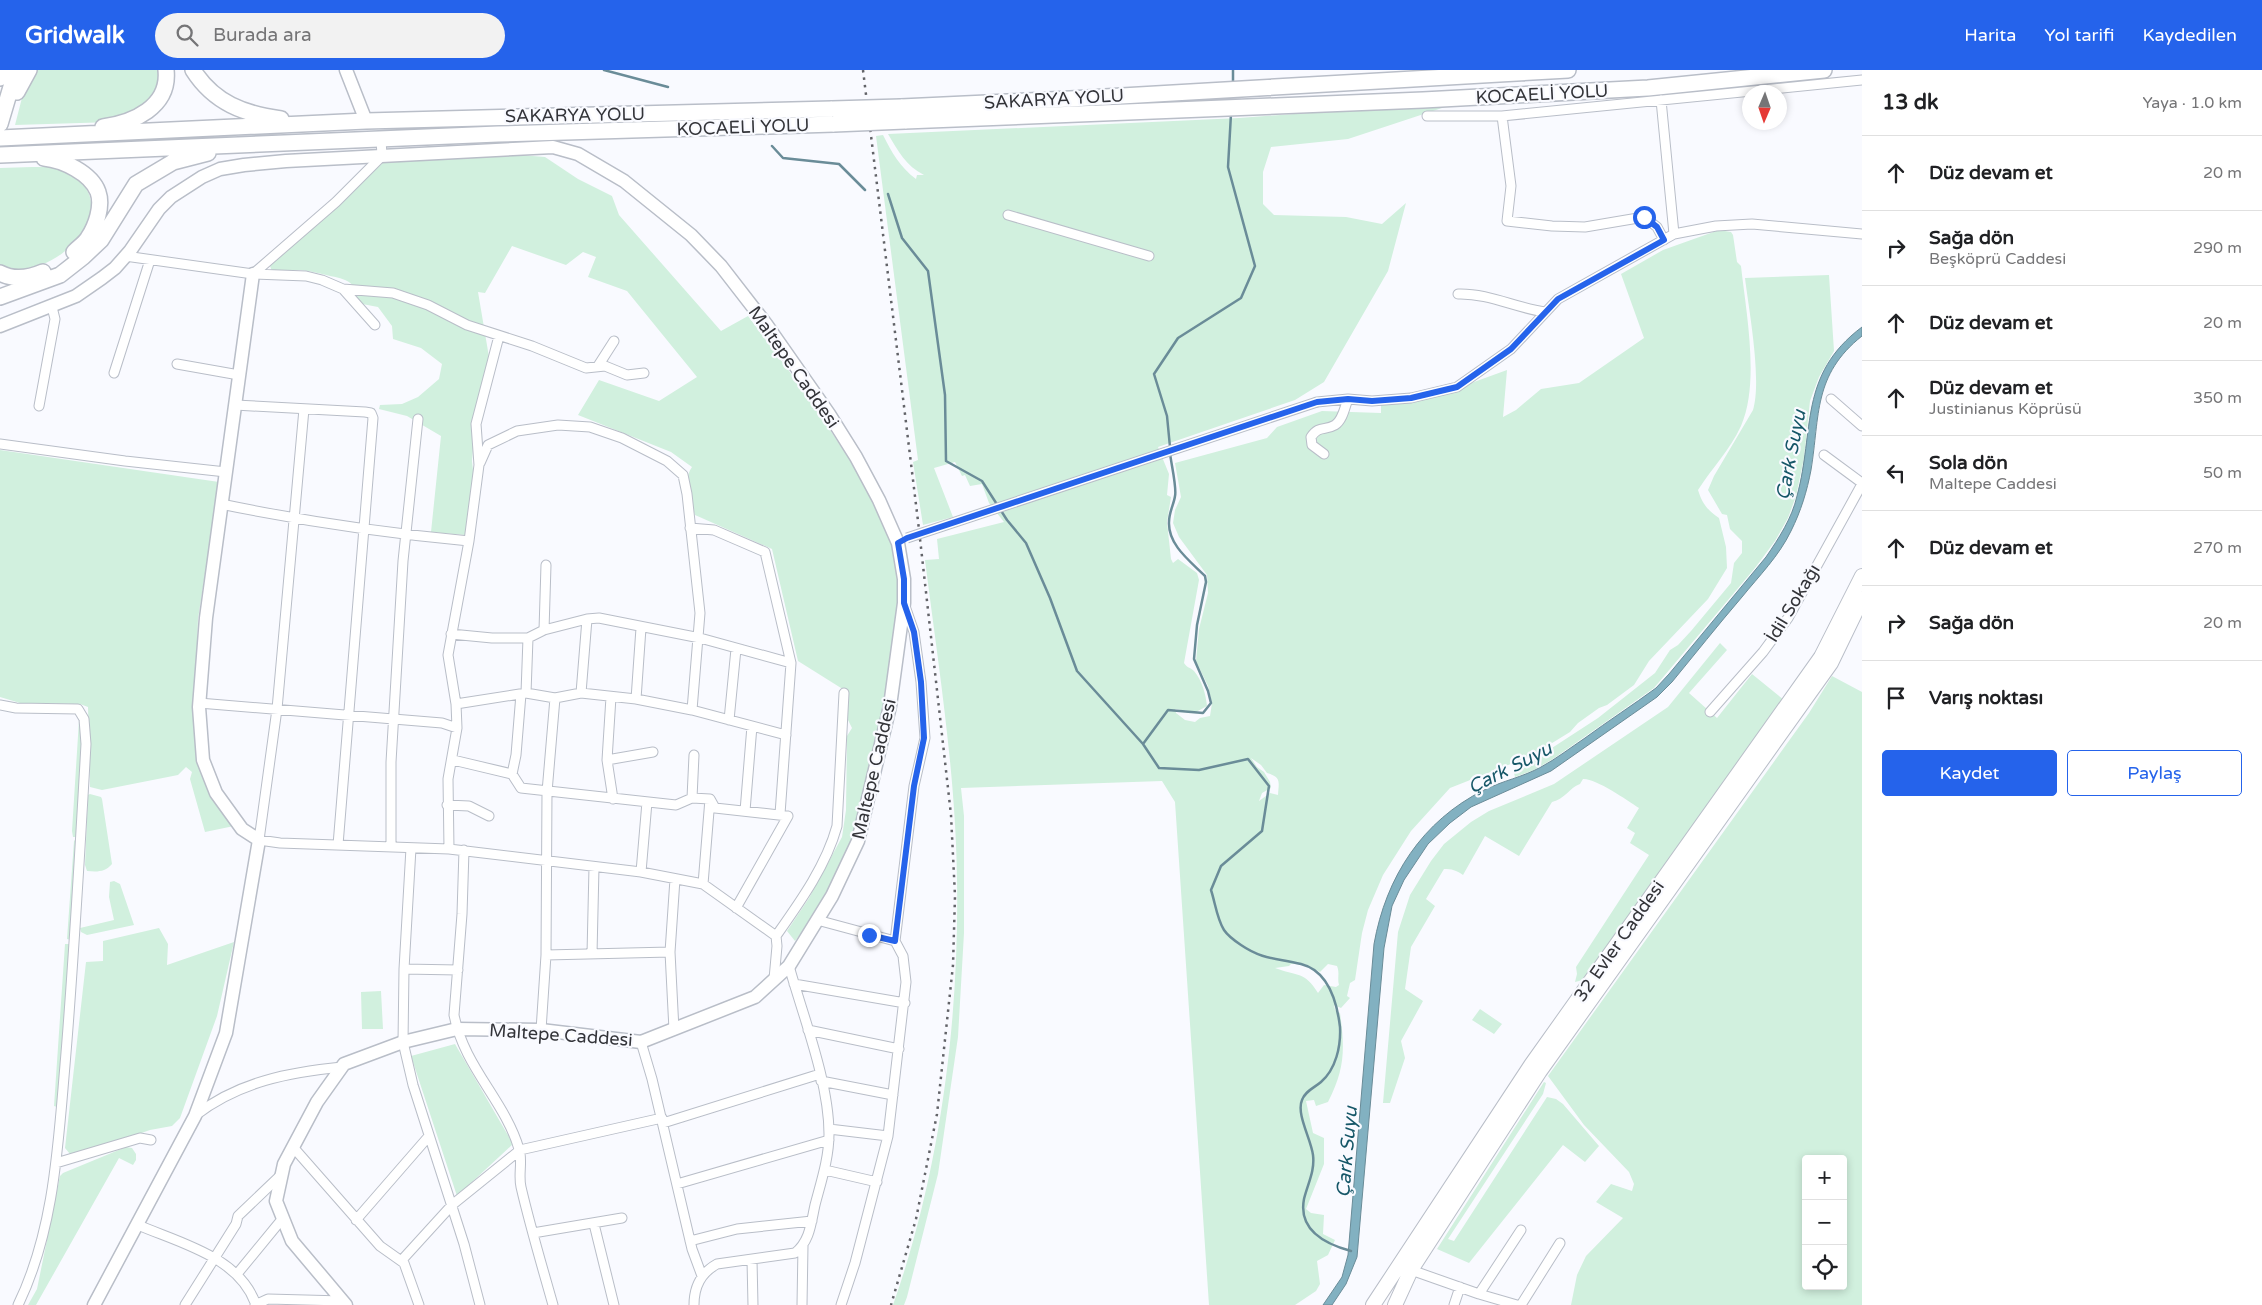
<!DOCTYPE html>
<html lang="tr">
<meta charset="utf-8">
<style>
:root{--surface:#fff;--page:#f2f2f2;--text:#202124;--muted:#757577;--line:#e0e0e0;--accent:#2563eb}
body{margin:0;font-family:"Varela Round",sans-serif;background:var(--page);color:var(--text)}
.controls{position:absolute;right:15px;bottom:15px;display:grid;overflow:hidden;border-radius:5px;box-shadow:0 2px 8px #0003}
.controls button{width:45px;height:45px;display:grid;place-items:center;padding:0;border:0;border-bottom:1px solid var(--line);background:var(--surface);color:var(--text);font:25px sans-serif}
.compass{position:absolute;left:1742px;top:15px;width:45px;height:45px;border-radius:50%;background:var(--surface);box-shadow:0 2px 8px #0003;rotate:182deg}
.stop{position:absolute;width:15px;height:15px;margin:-11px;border:4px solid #2563eb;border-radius:50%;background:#fff}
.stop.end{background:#2563eb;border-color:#fff;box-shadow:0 1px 5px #0008}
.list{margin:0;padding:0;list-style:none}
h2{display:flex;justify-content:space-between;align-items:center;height:65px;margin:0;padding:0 20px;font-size:21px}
h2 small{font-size:16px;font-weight:400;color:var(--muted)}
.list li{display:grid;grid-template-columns:32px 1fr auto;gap:15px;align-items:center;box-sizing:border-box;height:75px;padding:0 20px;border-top:1px solid var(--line)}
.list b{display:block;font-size:19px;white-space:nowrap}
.list p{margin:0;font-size:16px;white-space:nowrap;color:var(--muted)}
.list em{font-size:16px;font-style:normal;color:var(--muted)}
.actions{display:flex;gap:10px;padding:15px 20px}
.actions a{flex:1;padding:11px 0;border:1px solid var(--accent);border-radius:5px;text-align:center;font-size:18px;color:var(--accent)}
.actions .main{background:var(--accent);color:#fff}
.icon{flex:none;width:28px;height:28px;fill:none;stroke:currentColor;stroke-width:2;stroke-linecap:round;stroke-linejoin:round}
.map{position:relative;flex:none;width:1862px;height:1235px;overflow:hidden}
header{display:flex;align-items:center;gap:30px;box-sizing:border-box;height:70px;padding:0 25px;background:var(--accent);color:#fff}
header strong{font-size:24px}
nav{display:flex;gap:28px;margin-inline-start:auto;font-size:18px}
.search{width:350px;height:45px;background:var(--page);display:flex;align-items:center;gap:12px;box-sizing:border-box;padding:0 18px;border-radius:28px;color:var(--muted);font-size:19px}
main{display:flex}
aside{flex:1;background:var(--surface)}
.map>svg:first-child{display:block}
.green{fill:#d1f0de;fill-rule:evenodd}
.water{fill:#82b1c1;stroke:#6a8c98}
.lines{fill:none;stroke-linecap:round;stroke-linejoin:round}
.stream{stroke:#6a8c98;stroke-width:2.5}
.street-casing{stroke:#b9bec8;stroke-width:11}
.secondary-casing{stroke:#b9bec8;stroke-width:15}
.primary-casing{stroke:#b9bec8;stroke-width:16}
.highway-casing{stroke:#b9bec8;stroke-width:18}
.street{stroke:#fff;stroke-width:9}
.secondary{stroke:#fff;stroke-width:12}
.primary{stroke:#fff;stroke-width:14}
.highway{stroke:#fff;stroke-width:15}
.rail{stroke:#626368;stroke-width:2.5;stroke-dasharray:2.5 5;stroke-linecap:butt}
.street-bridge-casing{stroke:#b9bec8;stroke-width:11;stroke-linecap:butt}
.highway-bridge-casing{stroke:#b9bec8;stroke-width:18;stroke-linecap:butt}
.street-bridge{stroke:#fff;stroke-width:9}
.highway-bridge{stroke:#fff;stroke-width:15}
.route{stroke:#2563eb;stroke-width:6}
.labels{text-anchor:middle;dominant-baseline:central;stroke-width:4.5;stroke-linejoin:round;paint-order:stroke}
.street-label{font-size:18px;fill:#333439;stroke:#f9faff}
.water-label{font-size:19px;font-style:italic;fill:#165768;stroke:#f9faff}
</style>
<header>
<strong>Gridwalk</strong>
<div class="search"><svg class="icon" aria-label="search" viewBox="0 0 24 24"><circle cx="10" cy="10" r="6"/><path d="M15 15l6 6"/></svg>Burada ara</div>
<nav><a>Harita</a><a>Yol tarifi</a><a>Kaydedilen</a></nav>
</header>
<main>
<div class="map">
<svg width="1862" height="1235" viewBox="0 0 1862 1235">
<rect width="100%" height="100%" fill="#f9faff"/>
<!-- green -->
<path class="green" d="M34 0H160L162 10 153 30 113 52 15 55 24 20Z
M1445 33V37L1348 69 1271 77 1263 102V134L1274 145 1346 147 1382 154 1406 133 1388 201 1324 312 1295 330 1158 377 1169 404 1167 425 1171 427 1167 452 1171 489 1173 493 1178 489 1197 503 1199 510 1184 593C1187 598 1190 597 1194 601 1202 610 1206 625 1207 636L1196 642 1175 639 1176 643 1185 650 1195 652 1200 648 1210 646 1212 633 1208 616 1196 591 1199 559 1208 523 1207 505 1179 467 1173 453 1175 440 1181 427 1175 393 1267 368 1277 357 1322 341 1381 343V333L1463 316 1507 300 1503 347 1516 340 1541 319 1579 313 1644 268 1621 204 1663 180 1719 160 1731 162 1733 165 1737 192 1741 196C1746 242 1760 313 1741 356 1730 380 1712 398 1698 420 1702 433 1707 440 1719 448L1726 477 1727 498 1708 529 1649 591 1634 615 1607 635 1599 638 1578 653 1570 662 1531 686 1450 718 1411 761 1383 805 1368 840 1362 863 1355 910 1350 913 1347 926 1350 928 1341 938 1334 935 1335 940 1340 943C1345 979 1345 999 1328 1032L1316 1036 1314 1030 1306 1031 1313 1063 1324 1068V1094L1306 1139 1311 1143 1324 1145 1323 1164 1335 1170 1328 1185 1317 1191 1320 1214 1316 1221 1295 1235H1209L1175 732 1162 711 961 718 964 746V863L958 967 938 1104 907 1227 904 1235H893C946 1085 964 912 955 754 950 667 936 577 925 490L939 489 937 469 1004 452 989 433 982 414 970 416 965 405 962 406 955 392 934 398 953 447 923 455 913 392 918 390 876 66 883 65C892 83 900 97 916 109L917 105H924C906 96 898 81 888 64L1239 48ZM1251 688 1261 695 1267 703C1281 707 1279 711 1278 725L1270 723 1259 731 1262 723 1271 718 1270 712 1264 702 1257 697ZM1291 894H1305L1320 902 1328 894 1337 896C1340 903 1337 908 1339 915L1336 917 1324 915 1318 923C1305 901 1296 906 1275 898L1289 896Z
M508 84 545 87 578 109 612 126 619 145 721 261 748 246 804 321 868 417 878 435 898 494 901 532 895 592 854 771 815 845 795 871 787 861 809 828 842 767 846 740 847 666 852 658 846 646 849 623 798 591 772 479 695 445C691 430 682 411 692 397L671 382 578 345 599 310 659 331 697 307 627 221 588 207 596 187 583 182 566 195 512 176 485 223 478 222 489 287 474 366 472 391 474 409 465 465 431 462 441 366 407 346 379 339 380 335 402 334 418 327 439 309 442 294 421 278 393 269 392 256 378 237 357 233C359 207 339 209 322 204 306 200 303 200 286 200L283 204H273L270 196 385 91Z
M32 97C41 97 51 96 59 98 66 99 74 106 79 110 122 150 42 217 0 195V98Z
M1829 205 1834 281 1819 307 1810 331 1804 388 1796 426 1788 448 1775 471 1755 498 1654 618 1553 689 1534 700 1515 707 1513 699 1535 689 1598 648 1655 603 1670 580 1678 575 1691 561 1731 513 1734 493 1742 483V471L1730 459 1727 445 1722 444 1708 420 1714 406 1753 340C1762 310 1749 241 1745 208Z
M0 380 219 412 198 549 194 656 234 756 205 762 190 709 192 702 186 697 178 705 102 720 90 717 88 637 80 634 20 633 0 627Z
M1720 573 1727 580 1689 623 1717 648 1752 604 1784 630 1583 910 1575 912 1577 904 1576 897 1649 785 1630 773 1635 763 1627 758 1639 738C1627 730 1595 708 1583 709L1580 714C1569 718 1565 729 1552 732L1519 786 1485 766 1463 805C1456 800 1452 799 1444 799L1426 829 1435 836 1411 877 1405 919 1423 931 1401 971 1405 988 1390 1033H1383L1398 862 1410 825 1431 791 1444 774 1471 752 1489 741 1554 714 1668 637Z
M1832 606 1862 622V1235H1571L1577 1205 1586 1186 1623 1148 1596 1132 1611 1114 1632 1121 1634 1114 1629 1102 1584 1055 1548 1006 1809 643ZM1806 1089H1843V1216H1806Z
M79 650 82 651 83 658 78 767H73L72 761Z
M90 724 101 727 102 729 112 794C105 802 98 802 87 801L85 795 88 725Z
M76 769H78L71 870 67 869 74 771Z
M114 811 120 814 134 855 87 865 81 862 80 858 114 850 109 827 110 812Z
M159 858 168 874 167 895 234 872 217 946 180 1048 172 1056 150 1060 84 1083 70 1084 65 1078 86 892 103 891V871Z
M65 874H71L59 1036 57 1037 54 1036Z
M381 921 383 959H362L361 922Z
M1480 939 1502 954 1494 964 1472 950Z
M455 974 513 1074 457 1126 411 986Z
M1544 1012 1546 1013 1543 1024 1448 1169 1454 1171 1547 1027 1556 1029 1563 1034 1599 1076 1585 1092 1563 1075 1469 1193 1437 1179Z
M126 1077 132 1078 136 1084V1090L133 1095 119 1088 36 1235H28L37 1219 60 1106 63 1103Z"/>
<!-- water -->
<path class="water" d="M1862 257V266C1813 305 1820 345 1811 400 1807 421 1801 441 1791 461 1779 486 1759 506 1742 527 1718 555 1695 584 1672 612L1657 627 1551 701 1471 737 1450 753 1428 774 1404 810 1392 836 1384 878 1357 1187 1346 1214 1332 1235H1323L1342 1207 1348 1185 1374 874C1386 807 1422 751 1484 720 1502 711 1523 707 1541 697 1556 689 1570 678 1585 668 1608 651 1633 635 1656 618L1669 604 1766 487C1779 468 1792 448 1797 426 1815 360 1798 305 1862 257Z"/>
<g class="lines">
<!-- stream -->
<path class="stream" d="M604 0 668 17
M1233 13V0
M772 76 783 88 839 94 865 120
M888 124 902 168 928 201 945 325 946 391 982 411 1007 450 1026 473 1050 528 1077 601 1143 674 1159 698 1199 700 1248 689 1269 716 1262 761 1221 796 1211 820C1215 832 1217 849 1224 860 1228 866 1235 871 1241 875 1263 890 1277 888 1301 894 1329 901 1337 932 1340 957 1341 976 1336 999 1321 1012 1314 1018 1305 1021 1302 1030 1296 1044 1311 1069 1313 1085 1315 1101 1308 1113 1304 1129 1298 1160 1325 1174 1351 1181
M1170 377 1167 346 1154 304 1178 268 1241 228 1255 196 1228 97 1231 44
M1143 674 1168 640 1203 643 1211 633 1208 621 1194 589 1197 555 1206 512 1205 506C1190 491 1168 475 1169 452 1169 442 1174 434 1175 426 1177 418 1171 393 1170 383"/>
<!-- street casing -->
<g class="street-casing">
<path id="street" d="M1661 30 1674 164
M1427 46H1502L1862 10
M1502 46 1511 116 1507 151 1552 156 1585 157 1644 147 1657 157 1664 170
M1008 145 1149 186
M125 186 253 204 306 206 322 210 343 219 375 255
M253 204 336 132 382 86 381 69
M343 219 393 223 428 235 467 255 532 276 586 298 605 296 627 305 644 303
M1458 224C1488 223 1516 238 1545 242
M177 294 239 305
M598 296 614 271
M114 303 150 190
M1831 329 1862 356
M1317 332 1348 329 1372 331 1411 328 1457 317 1511 279 1558 229 1674 164 1716 156 1752 154 1862 164
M235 335 365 342 371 343 373 348 338 775
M39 336 55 249 52 237
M304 339 277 639 259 770 280 773 449 779 641 802 703 814 776 866 777 876 774 909
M0 374 125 391 226 402
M1324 384 1312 375 1311 367C1319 355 1325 361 1335 355 1343 350 1345 336 1348 329
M1824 385 1862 413
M480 393 488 375 517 361 558 355 590 357 622 368 667 391 683 405 687 424 700 543 692 640
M221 434C303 451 385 463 469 471
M690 458 714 460 765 482 791 593
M544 560 546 495
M451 564 492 568H528L544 560 587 549 599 548 700 568 791 593 780 744
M526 623 528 568
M581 623 587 549
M611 627 607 690 613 729
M636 629 641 558
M199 633 442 653 457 658
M456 634 526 623 555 628 581 623 636 629 692 640 786 665
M0 635 16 638 78 639 84 649 86 674C80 781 74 888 65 995 58 1076 54 1161 18 1235
M1710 642 1763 582 1788 548 1862 414
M729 650 736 579
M453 690 512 704 521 718 676 735 692 728 710 729 715 738 788 746 736 838
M607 690 653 682
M512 704 516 685 521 624
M692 728 694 685
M447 735 469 736 489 746
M745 741 752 656
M391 776V692L403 491 418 349
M411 778 404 899 458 900
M449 779 448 709 457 658 456 634 448 585 469 471 479 395 476 354 499 266
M464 780 462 844 454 945C464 997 505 1031 519 1079 523 1090 518 1105 521 1117 530 1156 542 1196 553 1235
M641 802 647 732
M703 814 710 729
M817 850 895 871 903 886 906 912 888 1066 855 1193 841 1235
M776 866C800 832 826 796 837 756L844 623
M895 871 914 716 925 668 921 612 914 562 905 536
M592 884 594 797
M546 885 670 882
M404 899 403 972 413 1015 464 1174 480 1235
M794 914 905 933
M541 960 546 885 547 722 555 628
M674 960 670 882 675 809
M808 960 899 979
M641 972 652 1009 692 1179 702 1206
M821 1011 893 1025
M196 1045C238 1012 290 1002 342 997
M663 1053 820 1004
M829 1059 888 1066
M293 1077 380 1176 404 1193 419 1235
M56 1093 140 1068 151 1070
M825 1100 877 1112
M677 1114 829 1070
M356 1150 429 1066
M594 1154 614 1235
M138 1155C180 1173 240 1187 256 1235
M533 1163 622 1148
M690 1171 737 1159 812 1151
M752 1190 753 1235
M401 1191 452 1135 520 1080 662 1048
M1411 1200 1479 1224 1517 1235
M237 1204 283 1148
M1479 1224 1521 1160
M185 1235 236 1154 238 1146 282 1104
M255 1235 268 1229 343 1231
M694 1235C694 1216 701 1203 717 1194L795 1183C810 1171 811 1153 815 1135 821 1112 829 1088 829 1064 829 1012 803 946 789 896
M802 1235 803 1176
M1454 1235 1460 1217
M1521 1235 1560 1173"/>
</g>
<!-- secondary casing -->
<g class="secondary-casing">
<path id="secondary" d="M346 0 366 51
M0 256 76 226 102 208 115 198 130 181 159 139 171 127 202 107 220 99 244 95 286 91 553 77 578 84 624 111 691 165 721 196 766 254 829 344 856 387 879 430 898 473 904 509V533L890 636 858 771 832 826 789 896 755 927 641 972 541 960 457 959 403 972 344 994 317 1032 284 1094 276 1131 292 1171 346 1235
M94 1235 195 1046 226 963 259 770 242 759 216 723 203 690 199 637 206 548 253 204"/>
</g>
<!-- primary casing -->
<g class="primary-casing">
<path id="primary" d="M1373 1235 1531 995 1821 587 1862 506
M1395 1235 1411 1200 1540 1001 1831 593 1862 529"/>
</g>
<!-- highway casing -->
<g class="highway-casing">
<path id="highway" d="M193 0C214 33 244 44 281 49
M0 8 3 0
M17 22 29 0
M901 37 1070 29 1568 0
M905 51 1423 30 1648 18 1824 0
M0 54 16 0
M103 57C133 53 170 37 166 0
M0 68 366 51 832 39
M0 85 498 64 834 54
M44 88C63 90 91 103 98 122 103 136 96 156 88 168 85 173 79 177 74 182
M0 203C13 210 29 208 43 202
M0 227 60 205 83 187 101 170 136 114 173 92 208 83"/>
</g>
<!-- street -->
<use href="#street" class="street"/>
<!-- secondary -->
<use href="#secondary" class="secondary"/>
<!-- primary -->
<use href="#primary" class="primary"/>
<!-- highway -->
<use href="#highway" class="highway"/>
<!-- rail -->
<path class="rail" d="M863 0 918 451 951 745 955 826 953 895 937 1044 916 1149 891 1235"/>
<!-- street-bridge casing -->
<g class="street-bridge-casing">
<path id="street-bridge" d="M907 468 1317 332"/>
</g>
<!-- highway-bridge casing -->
<g class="highway-bridge-casing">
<path id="highway-bridge" d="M832 39 901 37
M834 54 905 51"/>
</g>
<!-- street-bridge -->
<use href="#street-bridge" class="street-bridge"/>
<!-- highway-bridge -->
<use href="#highway-bridge" class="highway-bridge"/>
</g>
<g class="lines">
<!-- route -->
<path class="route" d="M869 865 895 871 914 716 924 668 921 612 914 562 904 533V509L898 473 907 468 1317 332 1348 329 1372 331 1411 328 1457 317 1511 279 1558 229 1664 170 1657 157 1644 147"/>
</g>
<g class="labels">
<!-- street labels -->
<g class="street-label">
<text transform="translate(1542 24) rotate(-3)">KOCAELİ YOLU</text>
<text transform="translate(1054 29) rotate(-3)">SAKARYA YOLU</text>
<text transform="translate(575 45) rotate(-1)">SAKARYA YOLU</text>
<text transform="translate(743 57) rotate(-2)">KOCAELİ YOLU</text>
<text transform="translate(794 297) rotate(55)">Maltepe Caddesi</text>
<text transform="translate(1793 533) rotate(-59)">İdil Sokağı</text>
<text transform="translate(874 699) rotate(-77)">Maltepe Caddesi</text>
<text transform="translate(1619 871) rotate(-55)">32 Evler Caddesi</text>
<text transform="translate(561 965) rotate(4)">Maltepe Caddesi</text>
</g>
<!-- water labels -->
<g class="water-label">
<text transform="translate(1791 385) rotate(-79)">Çark Suyu</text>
<text transform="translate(1510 698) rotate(-27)">Çark Suyu</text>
<text transform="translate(1347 1082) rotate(-85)">Çark Suyu</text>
</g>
</g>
</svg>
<div class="controls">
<button>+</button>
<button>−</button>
<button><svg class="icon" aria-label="locate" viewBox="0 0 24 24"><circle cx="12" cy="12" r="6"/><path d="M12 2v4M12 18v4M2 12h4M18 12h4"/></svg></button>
</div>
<svg class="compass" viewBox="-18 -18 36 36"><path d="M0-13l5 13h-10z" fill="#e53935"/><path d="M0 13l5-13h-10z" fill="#757577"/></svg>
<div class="stop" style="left:1644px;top:147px"></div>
<div class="stop end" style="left:869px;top:865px"></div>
</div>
<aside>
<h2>13 dk<small>Yaya · 1.0 km</small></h2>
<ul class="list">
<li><svg class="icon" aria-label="ahead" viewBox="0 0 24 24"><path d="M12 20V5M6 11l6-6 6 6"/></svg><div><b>Düz devam et</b></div><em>20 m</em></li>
<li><svg class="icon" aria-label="right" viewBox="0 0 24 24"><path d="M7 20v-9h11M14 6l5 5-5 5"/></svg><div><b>Sağa dön</b><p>Beşköprü Caddesi</p></div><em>290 m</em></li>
<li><svg class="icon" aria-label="ahead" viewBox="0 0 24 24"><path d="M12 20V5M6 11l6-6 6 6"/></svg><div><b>Düz devam et</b></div><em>20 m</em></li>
<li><svg class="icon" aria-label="ahead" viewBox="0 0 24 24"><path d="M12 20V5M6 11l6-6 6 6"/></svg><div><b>Düz devam et</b><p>Justinianus Köprüsü</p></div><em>350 m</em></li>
<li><svg class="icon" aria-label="left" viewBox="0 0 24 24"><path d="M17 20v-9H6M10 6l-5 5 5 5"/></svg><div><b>Sola dön</b><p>Maltepe Caddesi</p></div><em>50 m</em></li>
<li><svg class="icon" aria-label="ahead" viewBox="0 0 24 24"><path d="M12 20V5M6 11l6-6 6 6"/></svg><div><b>Düz devam et</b></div><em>270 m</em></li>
<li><svg class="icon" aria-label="right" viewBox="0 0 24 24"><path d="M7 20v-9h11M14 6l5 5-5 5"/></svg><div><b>Sağa dön</b></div><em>20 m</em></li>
<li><svg class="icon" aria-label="arrive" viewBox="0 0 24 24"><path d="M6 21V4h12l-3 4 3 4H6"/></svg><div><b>Varış noktası</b></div></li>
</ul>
<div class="actions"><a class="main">Kaydet</a><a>Paylaş</a></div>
</aside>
</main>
